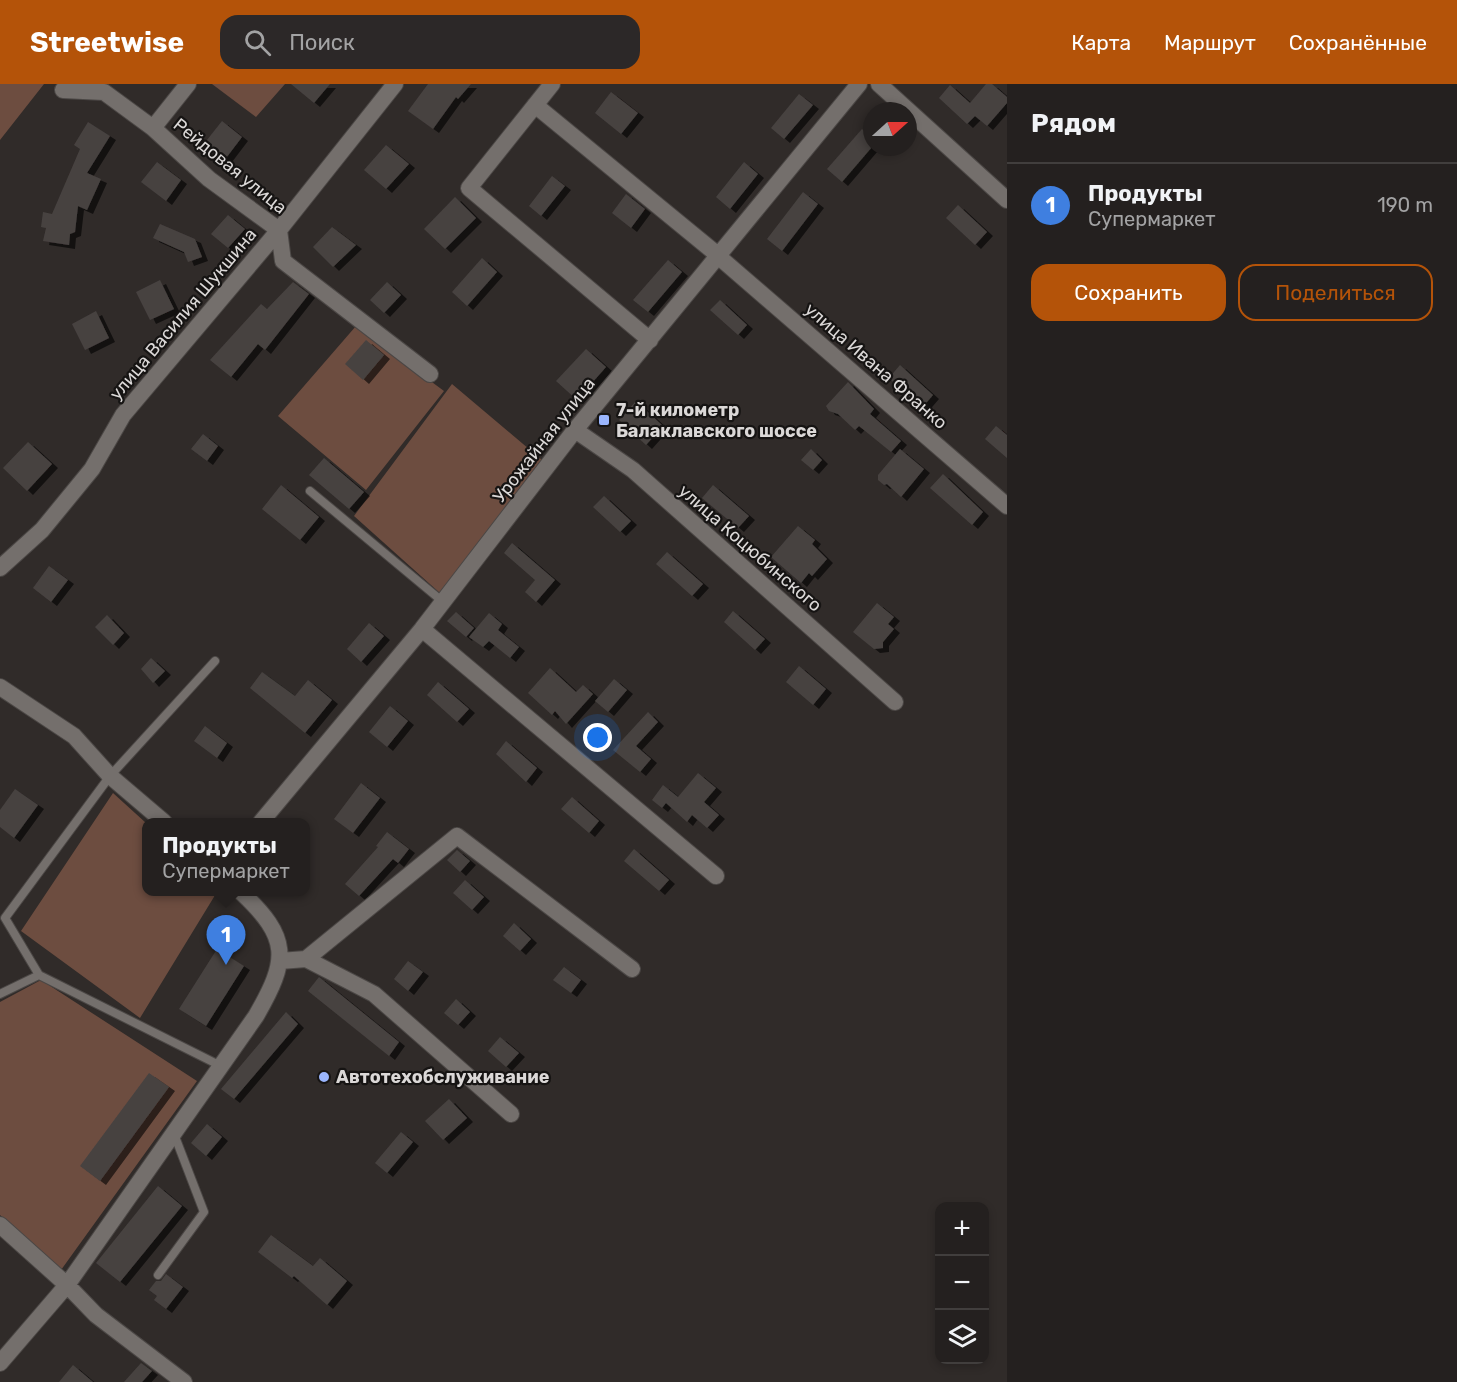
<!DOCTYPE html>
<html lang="ru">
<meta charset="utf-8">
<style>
:root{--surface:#24201f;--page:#2c2828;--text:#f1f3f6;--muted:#a3a3a4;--line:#413e3d;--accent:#b45309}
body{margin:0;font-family:Rubik,sans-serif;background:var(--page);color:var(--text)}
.controls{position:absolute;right:18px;bottom:18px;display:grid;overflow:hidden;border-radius:12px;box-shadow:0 3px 9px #0003}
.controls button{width:54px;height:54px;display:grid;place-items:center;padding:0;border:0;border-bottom:2px solid var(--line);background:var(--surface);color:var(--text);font:30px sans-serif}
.compass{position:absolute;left:863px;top:18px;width:54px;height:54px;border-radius:50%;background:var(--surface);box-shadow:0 3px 9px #0003;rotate:69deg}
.you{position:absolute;left:598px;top:654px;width:21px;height:21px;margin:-15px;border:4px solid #fff;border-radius:50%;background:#1a73e8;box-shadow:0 0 0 9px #1a73e833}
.badge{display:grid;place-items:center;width:39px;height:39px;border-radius:50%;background:var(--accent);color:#fff;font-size:20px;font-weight:700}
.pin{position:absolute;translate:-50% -50px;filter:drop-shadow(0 2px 3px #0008)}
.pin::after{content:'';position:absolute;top:32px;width:21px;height:18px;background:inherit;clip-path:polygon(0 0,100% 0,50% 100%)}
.popup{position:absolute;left:142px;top:734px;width:168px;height:78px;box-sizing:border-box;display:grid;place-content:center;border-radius:12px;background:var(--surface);filter:drop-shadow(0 2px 4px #0005);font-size:20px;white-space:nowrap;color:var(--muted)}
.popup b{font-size:22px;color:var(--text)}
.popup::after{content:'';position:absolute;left:50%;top:100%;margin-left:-12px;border:12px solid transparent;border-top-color:var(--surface)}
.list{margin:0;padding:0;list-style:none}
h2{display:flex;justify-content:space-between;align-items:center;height:78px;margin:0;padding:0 24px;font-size:26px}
h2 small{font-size:20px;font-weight:400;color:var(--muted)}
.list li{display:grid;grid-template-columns:39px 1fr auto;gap:18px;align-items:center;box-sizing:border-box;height:84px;padding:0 24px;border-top:2px solid var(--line)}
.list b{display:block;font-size:22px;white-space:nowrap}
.list p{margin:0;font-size:20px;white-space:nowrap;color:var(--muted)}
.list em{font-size:20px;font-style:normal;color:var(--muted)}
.actions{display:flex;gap:12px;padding:18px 24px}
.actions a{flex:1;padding:14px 0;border:2px solid var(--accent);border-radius:18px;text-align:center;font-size:21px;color:var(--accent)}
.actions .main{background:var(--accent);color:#fff}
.icon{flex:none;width:33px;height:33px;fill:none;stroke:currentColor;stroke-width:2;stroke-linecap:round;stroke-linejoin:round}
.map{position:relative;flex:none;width:1007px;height:1298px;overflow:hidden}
header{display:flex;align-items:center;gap:36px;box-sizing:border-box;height:84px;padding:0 30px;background:var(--accent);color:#fff}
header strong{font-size:28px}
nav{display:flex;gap:33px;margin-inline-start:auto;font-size:21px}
.search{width:420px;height:54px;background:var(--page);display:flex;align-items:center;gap:15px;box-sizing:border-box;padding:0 21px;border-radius:18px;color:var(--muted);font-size:22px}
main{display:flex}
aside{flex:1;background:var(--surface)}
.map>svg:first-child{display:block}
.green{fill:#6d4d40}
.building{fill:#474240;filter:url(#shadow)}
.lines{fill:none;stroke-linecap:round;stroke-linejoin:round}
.service-casing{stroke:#4b4745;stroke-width:10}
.minor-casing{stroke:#4b4745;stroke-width:18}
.service{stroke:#746f6c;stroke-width:8}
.minor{stroke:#746f6c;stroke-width:16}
.poi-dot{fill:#9ab5fd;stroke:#161413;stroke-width:2}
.labels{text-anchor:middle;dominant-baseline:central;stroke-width:4.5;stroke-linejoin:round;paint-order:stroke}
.street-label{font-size:18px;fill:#dbd8d7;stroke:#161413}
.poi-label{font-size:18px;font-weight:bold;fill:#dbd8d7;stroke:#161413;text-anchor:start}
</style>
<header>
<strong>Streetwise</strong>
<div class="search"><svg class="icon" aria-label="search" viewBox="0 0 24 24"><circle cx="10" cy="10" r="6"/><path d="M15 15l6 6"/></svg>Поиск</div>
<nav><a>Карта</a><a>Маршрут</a><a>Сохранённые</a></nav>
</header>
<main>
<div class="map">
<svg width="1007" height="1298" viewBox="0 0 1007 1298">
<defs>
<filter id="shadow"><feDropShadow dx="6" dy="4" stdDeviation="0" flood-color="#0009"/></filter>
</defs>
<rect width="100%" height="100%" fill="#302b29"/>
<!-- green -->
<path class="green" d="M0 0H44L0 56Z
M212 0H285L256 33Z
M356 242 444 307 366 406 278 332Z
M452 300 542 376 441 510 354 432Z
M113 709 146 739V808H217L140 934 21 847Z
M41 896 197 997 61 1186 0 1131V918Z"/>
<!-- building -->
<path class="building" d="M291 0H330L314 19Z
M428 0H471L458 15 456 13 433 45 408 27Z
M986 0H992L1007 13V19L987 42 975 32 967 40 939 14 950 1 970 19Z
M611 8 638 29 621 50 595 29Z
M799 10 813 21 784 55 771 44Z
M222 37 242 53 223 78 203 61Z
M88 38 110 52 87 89 101 95 87 126 78 122 75 148 70 150 69 161 43 157 46 144 41 143 43 128 52 130 80 65 74 61Z
M862 45 872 54V63L842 98 827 85Z
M386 61 409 80 386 105 364 86Z
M157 78 181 96 166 117 141 98Z
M744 78 758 90 730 125 716 113Z
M552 92 565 102 541 132 529 122Z
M803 108 818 120 782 167 767 155Z
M626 110 645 125 631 144 612 129Z
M455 113 476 134 445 165 424 145Z
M958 121 987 148 975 161 946 134Z
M228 131 245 145 228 164 211 150Z
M160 140 195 155 202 173 188 178 184 168 153 154Z
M332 143 356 161 333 183 313 163Z
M482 174 497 188 467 222 452 208Z
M668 176 682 188 648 228 633 216Z
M160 196 174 225 150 236 136 208Z
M293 198 309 210 265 266 258 260 231 293 210 276 261 220 267 225Z
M387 198 401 211 384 229 370 216Z
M720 216 747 241 738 251 710 226Z
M96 227 109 254 85 266 72 240Z
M366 256 384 271 363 296 345 280Z
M586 265 606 283 577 316 556 297Z
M900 281 933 311 921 325 889 294Z
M848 298 874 325 870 330 901 357 891 368 859 342 855 346 838 330 829 327 826 322Z
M636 317 663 342 646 361 619 336Z
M996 342 1007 351V374L985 355Z
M203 350 218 362 207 377 191 365Z
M28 358 52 380 27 407 3 384Z
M811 365 822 376 813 386 801 376Z
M900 365 924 385 901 413 887 400 884 401 878 396V391Z
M324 374 364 408 349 425 309 391Z
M943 390 983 428 972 441 930 404Z
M281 401 319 433 300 456 262 425Z
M713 401 749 432 738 444 702 414Z
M604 412 631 437 620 448 593 423Z
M798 442 815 456 812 460 827 475 812 492 809 489 801 499 771 473Z
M512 459 555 496 536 518 525 508 535 496 504 469Z
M667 468 703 500 692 512 656 480Z
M49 482 68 496 51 518 33 504Z
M877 519 894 533 888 540 894 545 883 558V564L874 565 853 548Z
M733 527 765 555 755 566 724 538Z
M456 528 474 544 466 553 447 537Z
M489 529 502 540 498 546 519 563 510 574 489 557 483 563 469 553Z
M107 531 124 549 113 561 95 543Z
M369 539 384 552 361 578 347 565Z
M151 574 165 587 153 599 141 585Z
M799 582 826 605 813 621 786 598Z
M550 584 576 608 583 601 593 610 566 640 555 627 552 631 528 609Z
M262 588 295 612 308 596 332 616 305 649 250 604Z
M614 595 627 606 608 628 595 617Z
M438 598 469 625 457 638 427 611Z
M390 622 408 637 387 663 369 648Z
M648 628 658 638 636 662 651 675 640 688 613 666Z
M205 642 227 659 217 674 194 657Z
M506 657 537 684 526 698 496 670Z
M698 689 716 704 704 718 719 731 707 744 692 731 687 738 666 719 662 724 652 716 663 701 678 713Z
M361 699 380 714 353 749 334 735Z
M15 705 38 721 14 754 0 743V726Z
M572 713 599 737 589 749 561 725Z
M387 748 409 765 398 779 393 775 359 812 345 800 378 763 376 762Z
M634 765 669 796 659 807 624 777Z
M457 766 470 777 460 788 447 776Z
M465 796 484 813 472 826 453 809Z
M514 839 531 855 520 867 503 852Z
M217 865 244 882 206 942 179 925Z
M408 877 423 888 408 907 394 895Z
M564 883 581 896 571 909 553 896Z
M319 893 399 958 389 972 308 907Z
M456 915 470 928 458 941 444 929Z
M286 928 298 940 234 1015 221 1005Z
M500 953 519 969 506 983 488 967Z
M149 989 169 1003 100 1097 80 1082Z
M449 1015 467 1034 443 1056 425 1037Z
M207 1040 222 1053 206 1072 191 1059Z
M401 1048 413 1058 387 1089 375 1079Z
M158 1102 182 1122 120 1198 96 1179Z
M271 1151 313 1182 320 1174 347 1197 327 1221 294 1192 292 1194 258 1168Z
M166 1190 183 1203 166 1225 154 1216 157 1212 149 1206 156 1197H161Z
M141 1279 152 1287 142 1298H124Z
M73 1281 93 1298H59Z"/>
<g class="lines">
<!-- service casing -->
<g class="service-casing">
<path id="service" d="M310 407 442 517
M39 891 221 982
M0 910 39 891 5 834 110 692 215 577
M158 1191 204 1128 174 1050"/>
</g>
<!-- minor casing -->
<g class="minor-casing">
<path id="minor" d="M552 0 469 104 650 256
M879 0 1007 116
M63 6 104 8 153 44 209 95 279 146 283 177 430 290
M535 21 719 172
M153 44 188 0
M719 173 1007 422
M575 346 633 386 895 618
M0 484 42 446 92 385 123 331 279 146 395 0
M422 545 716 792
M0 603 74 652 110 692 164 738
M261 738 422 545 575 346 859 0
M306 875 374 910 511 1030
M280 877 306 875 457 752 632 885
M0 1141 67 1201 96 1231 184 1298
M0 1279 67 1201 256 932C289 875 290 854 241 808"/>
</g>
<!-- service -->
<use href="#service" class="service"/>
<!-- minor -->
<use href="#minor" class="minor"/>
</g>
<!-- markers -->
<g class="poi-dot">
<rect x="598" y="330" width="12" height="12" rx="3"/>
<circle cx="324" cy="993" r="6"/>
</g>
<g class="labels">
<!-- street labels -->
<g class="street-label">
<text transform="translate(230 82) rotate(39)">Рейдовая улица</text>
<text transform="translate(183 230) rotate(-50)">улица Василия Шукшина</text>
<text transform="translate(876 282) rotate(41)">улица Ивана Франко</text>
<text transform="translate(544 356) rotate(-52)">Урожайная улица</text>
<text transform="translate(750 464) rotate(41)">улица Коцюбинского</text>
</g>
<!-- poi labels -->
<g class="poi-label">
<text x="616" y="326">7-й километр<tspan x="616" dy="21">Балаклавского шоссе</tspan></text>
<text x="336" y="993">Автотехобслуживание</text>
</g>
</g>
</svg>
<div class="controls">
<button>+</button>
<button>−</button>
<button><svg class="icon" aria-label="layers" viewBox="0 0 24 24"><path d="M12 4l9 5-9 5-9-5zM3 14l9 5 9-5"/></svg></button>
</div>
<svg class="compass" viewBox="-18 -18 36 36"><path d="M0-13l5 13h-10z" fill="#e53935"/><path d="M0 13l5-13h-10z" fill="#a3a3a4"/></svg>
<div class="you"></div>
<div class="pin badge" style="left:226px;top:881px;background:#3f7fe0">1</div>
<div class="popup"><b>Продукты</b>Супермаркет</div>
</div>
<aside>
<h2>Рядом<small></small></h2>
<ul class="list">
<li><span class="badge" style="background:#3f7fe0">1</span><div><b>Продукты</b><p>Супермаркет</p></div><em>190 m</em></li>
</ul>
<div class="actions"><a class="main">Сохранить</a><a>Поделиться</a></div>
</aside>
</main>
